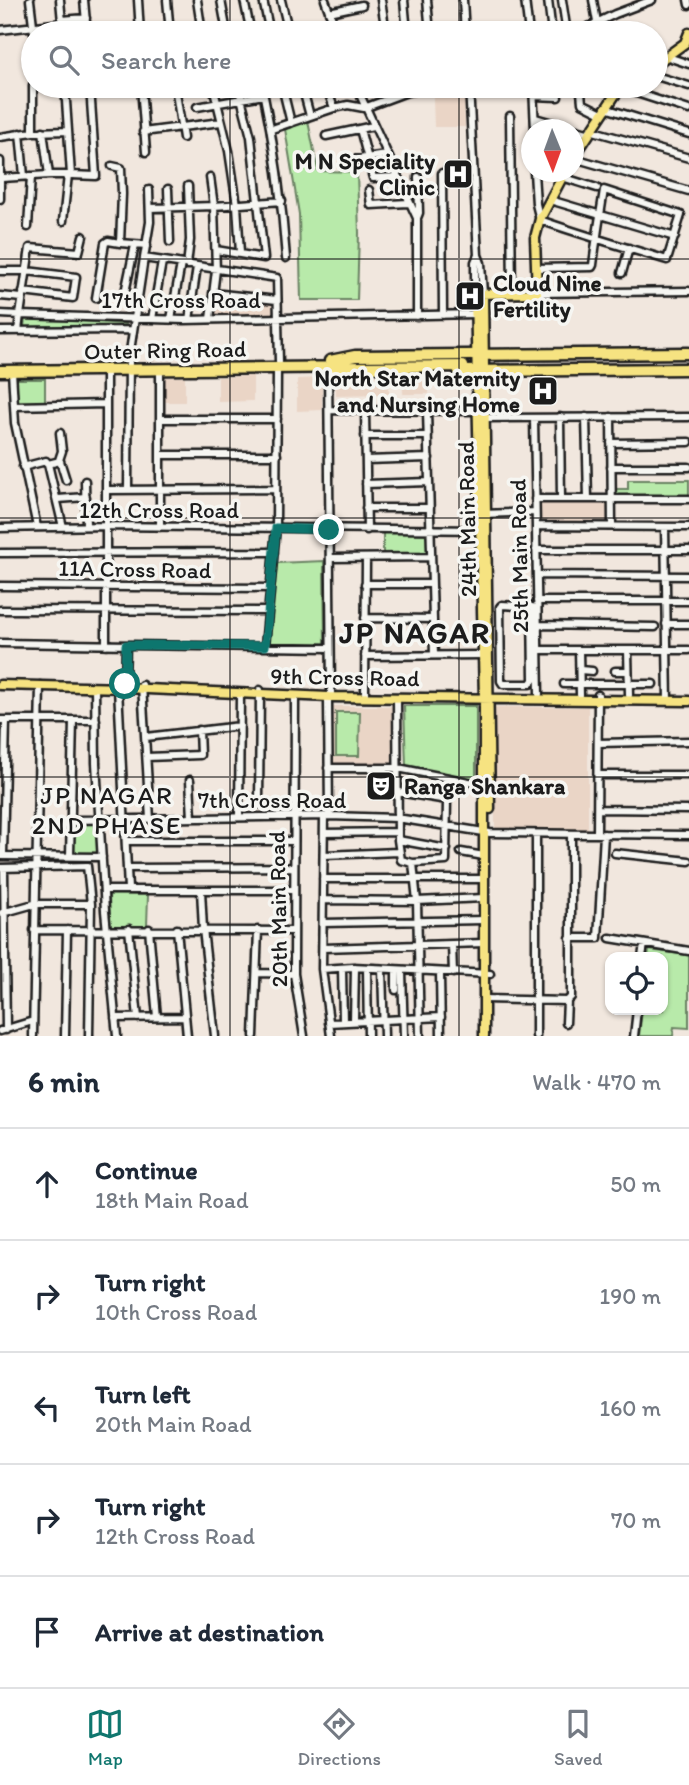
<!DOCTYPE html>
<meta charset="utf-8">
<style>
:root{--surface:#fff;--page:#f6f6f7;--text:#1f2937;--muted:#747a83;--line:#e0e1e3;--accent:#0f766e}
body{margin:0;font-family:Itim,sans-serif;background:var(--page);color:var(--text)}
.controls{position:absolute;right:21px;bottom:21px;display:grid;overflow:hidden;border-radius:14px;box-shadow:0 2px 5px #0004}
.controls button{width:63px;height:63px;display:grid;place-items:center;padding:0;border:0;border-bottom:2px solid var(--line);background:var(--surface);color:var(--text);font:35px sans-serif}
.compass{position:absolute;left:521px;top:119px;width:63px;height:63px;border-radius:50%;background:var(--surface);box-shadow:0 2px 5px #0004;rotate:179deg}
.stop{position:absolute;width:21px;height:21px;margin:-16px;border:5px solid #0f766e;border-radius:50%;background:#fff}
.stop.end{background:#0f766e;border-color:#fff;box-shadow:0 2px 7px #0008}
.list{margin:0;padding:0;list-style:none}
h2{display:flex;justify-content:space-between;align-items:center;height:91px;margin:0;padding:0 28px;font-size:30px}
h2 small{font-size:23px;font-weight:400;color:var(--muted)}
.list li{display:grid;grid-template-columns:46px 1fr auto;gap:21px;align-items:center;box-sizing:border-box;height:112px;padding:0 28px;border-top:2px solid var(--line)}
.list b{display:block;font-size:26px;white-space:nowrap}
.list p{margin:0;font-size:23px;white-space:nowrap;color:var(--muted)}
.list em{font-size:23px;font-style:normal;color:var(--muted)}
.icon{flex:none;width:38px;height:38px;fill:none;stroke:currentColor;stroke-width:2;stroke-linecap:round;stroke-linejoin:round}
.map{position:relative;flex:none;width:689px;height:1036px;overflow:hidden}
.search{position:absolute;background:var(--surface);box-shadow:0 2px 5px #0004;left:21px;right:21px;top:21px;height:77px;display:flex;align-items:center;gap:18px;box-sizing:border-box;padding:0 24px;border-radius:38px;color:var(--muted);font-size:26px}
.sheet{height:651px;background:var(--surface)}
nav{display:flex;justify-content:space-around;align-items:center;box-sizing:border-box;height:98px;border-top:2px solid var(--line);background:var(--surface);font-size:19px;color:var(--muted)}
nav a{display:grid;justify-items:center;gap:4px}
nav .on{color:var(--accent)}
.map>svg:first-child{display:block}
.built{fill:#ead5c6}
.green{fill:#b8eaaa;stroke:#6a8363;stroke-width:2}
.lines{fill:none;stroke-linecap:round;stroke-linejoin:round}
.highway-tunnel{stroke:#c6beb7;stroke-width:10;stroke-dasharray:10 5;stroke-linecap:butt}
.minor-casing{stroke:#1c1c1c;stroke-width:11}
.major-casing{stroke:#1c1c1c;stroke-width:13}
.highway-casing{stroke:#1c1c1c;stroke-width:15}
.minor{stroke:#f6f6f2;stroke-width:6}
.major{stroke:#f6e381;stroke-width:8}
.highway{stroke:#f6e381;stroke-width:10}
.route{stroke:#0f766e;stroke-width:9}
.grid{fill:none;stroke:#1c1c1c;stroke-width:2;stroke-opacity:0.55}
.labels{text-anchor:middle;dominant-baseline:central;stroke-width:7;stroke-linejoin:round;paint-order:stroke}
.poi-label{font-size:23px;font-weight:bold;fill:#1c1c1c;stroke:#f6f6f2;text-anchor:end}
.street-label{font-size:23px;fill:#1c1c1c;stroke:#f6f6f2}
.quarter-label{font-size:26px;letter-spacing:2px;fill:#1c1c1c;stroke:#f6f6f2}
.district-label{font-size:30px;font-weight:bold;letter-spacing:2px;fill:#1c1c1c;stroke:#f6f6f2}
</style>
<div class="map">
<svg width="689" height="1036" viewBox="0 0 689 1036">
<rect width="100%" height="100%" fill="#f1e7de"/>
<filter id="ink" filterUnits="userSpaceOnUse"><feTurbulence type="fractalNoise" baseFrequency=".0143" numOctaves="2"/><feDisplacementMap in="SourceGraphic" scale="14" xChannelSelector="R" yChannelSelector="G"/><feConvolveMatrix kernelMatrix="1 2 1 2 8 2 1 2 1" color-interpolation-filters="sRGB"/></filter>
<g filter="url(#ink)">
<!-- built -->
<path class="built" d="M464 89 465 127H434L433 98Z
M215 296 274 304V314L212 315Z
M428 374 429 394H403L402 375Z
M389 375V394L336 395 335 376Z
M253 376V401L218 402V377Z
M164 377H185V402H164Z
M322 378V410L297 411V379Z
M539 502H610V524H540Z
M332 706H393V765H332Z
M495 707H588V830L495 829Z"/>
<!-- green -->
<path class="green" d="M308 121 318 171 357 172 359 233 357 300H301L299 214 285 129Z
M25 317 126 324V329L24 328Z
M17 379H45V403H17Z
M628 480H689V497H614V489H628Z
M383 532H428V555H383Z
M324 561 325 646 268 644 277 563Z
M404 706H476V780L406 766Z
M336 712H360L359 756H336Z
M98 820 99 853 71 855 69 822Z
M109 894 148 895 147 926H110Z
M649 950 689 955V1028L674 1027 673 1036H639L642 1010H663V957H648Z"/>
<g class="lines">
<!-- highway-tunnel -->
<path class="highway-tunnel" d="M463 366 500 365"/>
<!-- minor casing -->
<g class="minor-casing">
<path id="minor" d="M30 0 34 33
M60 0 63 33
M84 0 87 33
M138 0 140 33
M167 0 170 33
M197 0 202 33
M221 0 227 33
M244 0 251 33
M263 0 270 33
M281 0 289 33
M325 0 337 33
M381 0 386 33
M404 0 407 33
M427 0 430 33
M463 0 465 33
M525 0 529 33
M548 0 552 33
M562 0 567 33
M593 0 599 33
M688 0 689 5
M329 12 362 5
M62 20 86 18
M0 30 63 23
M576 33 615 14 652 0
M665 56 689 64
M656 76 689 86
M33 85V132
M141 86 146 152
M175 86 183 138
M213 86 229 151 237 205 240 253
M262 86C274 143 282 200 286 258
M282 86 291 123
M302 86 310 116
M326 86 334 108
M356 86 417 218V316
M469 86 478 255 475 262V294
M533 86 535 130
M621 88 689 110
M581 92 582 103 602 113
M534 96 558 97
M197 107 264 95
M605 108 689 134
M510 116 512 294
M535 118 587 133
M272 129 334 108 348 105 364 108 407 92 440 86
M360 129 373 178 396 177
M590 130 689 158
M143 132 221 122
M20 133 24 176
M326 136 373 126
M0 137 33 132 67 131
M574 158 689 191
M352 160 386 155
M0 161V199
M112 166 121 168 122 194 120 243 147 245
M534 172 536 204 540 220C582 235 625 247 667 260L681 215 604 190C600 215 596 240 593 265L592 267 536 268
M548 172 563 175
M442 173 443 315
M49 175H71L65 86
M71 175 96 176 90 86
M562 177 597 188
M2 178 49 175 43 131
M168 189 170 242
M149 190 150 222 144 258 277 278 279 362
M369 190 371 205 408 203
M550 200 675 237
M150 208 214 206 210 177
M417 218 419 213 418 177
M63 221 68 175
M28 227 31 176
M83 236 79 252 30 248 20 315 184 320 476 314
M216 250 264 258 251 137 238 86
M478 255 481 263 483 294
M187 265 190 240 188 186
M0 271H27L76 277 73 298 23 292
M622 273 629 248
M213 293 277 300
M537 293 689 291
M0 296 22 298
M96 298 105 243 108 241 120 243
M123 302 135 245
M0 314 20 315 18 331
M152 319 162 262
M171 319 181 264
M210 319 216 270 214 206 282 201
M189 320 197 267
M0 331 131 330
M328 367 331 693 328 701 329 816
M12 371 15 423 37 527
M14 406 106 404
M329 410 478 411
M365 411 367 530
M427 411 434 655
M560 417 561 499
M586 417 588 499
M611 417 612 526
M484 418 689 417
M534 418 539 694
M160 419H277
M365 436H428
M611 443 689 442
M160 455H277
M59 460 62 451 60 433
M366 460 429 458
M23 467 46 461 48 464
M611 467H689
M85 481 86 526
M366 484 429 482
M106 490 276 489
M128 490 129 358 144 258
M58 499 86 497
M535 499H689
M366 508H430
M482 514 535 512
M536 526 689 527
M63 527 48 464 60 461 66 480
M160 527V369
M665 527 668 701
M0 528 106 526 485 530
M536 550H689
M0 553 274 552
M330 558 431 557
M537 575 689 576
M365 584H432
M0 586 270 588
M537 601H689
M502 605 532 607 533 680 530 684H503L501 681 500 607Z
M0 610 268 611
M365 618 433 619
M666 624H689
M538 625 655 627
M0 643 330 648
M106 645V370
M265 646 276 528 277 368
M538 650H689
M579 650 580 695
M628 650 629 695
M365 656 483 655
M580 670 592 671
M615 671H628
M125 684 126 645
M564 684H653
M142 685 150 819
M95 687 96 763 105 911 117 1036
M118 688 128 889
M365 693 366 558
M295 696 294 974 304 1036
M397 698 398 840 401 860 413 863 446 861 447 800 449 779
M0 720H96
M146 737 240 726
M598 743 689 741
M147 757 200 755 199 730
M328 768H398L484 785
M598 775H689
M190 780 192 818
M398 792 447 800
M259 804 260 690
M598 809 689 810
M324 816 322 969 331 1036
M239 817 240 694
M71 820 329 816 397 818 490 833 689 835
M324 833 398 832
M597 834 598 695
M398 840 447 849
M126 841H294
M461 852 484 856
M615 853 689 861
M3 855 6 720
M324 855 398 852
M0 856 102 857
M70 856 73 720
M413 863 417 901 420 1036
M0 868 87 866 91 904 89 1036
M4 868 6 1030
M127 868 294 867
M323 879H484
M105 890H294
M201 890 203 929 215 1036
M323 900 417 901 484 898
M2 913 34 904H91
M323 923 484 920
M129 929 138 1018
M149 929 157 1017
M177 929 187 1036
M34 930 294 931
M570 938H598L604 834
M610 938 689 951
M452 944 453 973
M323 948 484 943
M642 957 644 944
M342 968 343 1022
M367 968 368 1036
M322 969 353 967 490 974
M382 969 384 1036
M396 970V990
M402 971 404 1036
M258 973 294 974
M440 973 441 1036
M484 999 567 1001
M115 1018 185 1017
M354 1021 355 967
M329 1023 441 1017
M566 1023 567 1001 571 997V834
M0 1031 33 1021
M33 1036 40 685
M65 1036 67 930
M254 1036 258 930
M536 1036V834
M634 1036 637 1010"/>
</g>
<!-- major casing -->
<g class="major-casing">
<path id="major" d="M656 64 685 43 689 33
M574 157 615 95 625 86
M483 294 490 809
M0 685 125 688 329 697 689 701
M484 1036V699L475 294 537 293 535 238 540 219 565 172"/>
</g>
<!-- highway casing -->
<g class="highway-casing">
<path id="highway" d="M330 361 355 356 689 353
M0 371 463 366
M459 371 689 369"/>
</g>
<!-- minor -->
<use href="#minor" class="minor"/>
<!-- major -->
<use href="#major" class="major"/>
<!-- highway -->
<use href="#highway" class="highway"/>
</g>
</g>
<g class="lines" filter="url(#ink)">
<!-- route -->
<path class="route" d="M125 684 126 645 265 646 276 528 329 530"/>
</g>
<!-- grid -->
<path class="grid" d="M230 0V33M459 0V33M230 86V1036M459 86V1036M0 259H689M0 518H689M0 777H689"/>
<!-- icons -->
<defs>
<g id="hospital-square" transform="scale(1.575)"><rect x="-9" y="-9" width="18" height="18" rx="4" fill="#1c1c1c" stroke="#f6f6f2"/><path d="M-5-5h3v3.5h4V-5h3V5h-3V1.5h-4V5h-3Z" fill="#fff"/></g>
<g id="theatre-square" transform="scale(1.575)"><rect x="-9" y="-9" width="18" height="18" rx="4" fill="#1c1c1c" stroke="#f6f6f2"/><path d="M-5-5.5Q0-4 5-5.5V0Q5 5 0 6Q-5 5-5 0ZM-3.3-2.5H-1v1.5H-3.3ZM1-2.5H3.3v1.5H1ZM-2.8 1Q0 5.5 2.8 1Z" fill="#fff"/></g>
</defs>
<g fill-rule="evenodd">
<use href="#hospital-square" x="458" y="174"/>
<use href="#hospital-square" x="470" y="296"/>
<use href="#hospital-square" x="543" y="391"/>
<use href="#theatre-square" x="381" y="786"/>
</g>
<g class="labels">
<!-- poi labels -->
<g class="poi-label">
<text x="435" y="161">M N Speciality<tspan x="435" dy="26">Clinic</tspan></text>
<text x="493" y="283" text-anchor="start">Cloud Nine<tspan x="493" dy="26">Fertility</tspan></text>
<text x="520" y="378">North Star Maternity<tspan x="520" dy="26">and Nursing Home</tspan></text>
<text x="404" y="786" text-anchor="start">Ranga Shankara</text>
</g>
<!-- street labels -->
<g class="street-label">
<text x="181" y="300">17th Cross Road</text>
<text transform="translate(165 350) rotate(-1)">Outer Ring Road</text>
<text x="159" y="510">12th Cross Road</text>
<text transform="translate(467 519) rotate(-91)">24th Main Road</text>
<text transform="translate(519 556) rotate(-91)">25th Main Road</text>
<text transform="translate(135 569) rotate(1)">11A Cross Road</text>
<text transform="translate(345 677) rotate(1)">9th Cross Road</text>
<text x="272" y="800">7th Cross Road</text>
<text transform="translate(278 909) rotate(-91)">20th Main Road</text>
</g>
<!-- quarter labels -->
<g class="quarter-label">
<text x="107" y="795">JP NAGAR<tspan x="107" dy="30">2ND PHASE</tspan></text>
</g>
<!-- district labels -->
<g class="district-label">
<text x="415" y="632">JP NAGAR</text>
</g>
</g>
</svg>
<div class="controls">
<button><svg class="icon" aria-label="locate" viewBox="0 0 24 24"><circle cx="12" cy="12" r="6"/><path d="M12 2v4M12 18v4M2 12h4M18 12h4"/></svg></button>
</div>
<svg class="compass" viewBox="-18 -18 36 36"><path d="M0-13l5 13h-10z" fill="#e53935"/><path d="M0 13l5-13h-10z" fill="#747a83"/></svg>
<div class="stop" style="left:125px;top:684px"></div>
<div class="stop end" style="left:329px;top:530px"></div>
<div class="search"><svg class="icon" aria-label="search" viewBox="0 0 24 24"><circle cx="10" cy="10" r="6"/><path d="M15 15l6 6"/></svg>Search here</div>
</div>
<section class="sheet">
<h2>6 min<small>Walk · 470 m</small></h2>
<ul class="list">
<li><svg class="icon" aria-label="ahead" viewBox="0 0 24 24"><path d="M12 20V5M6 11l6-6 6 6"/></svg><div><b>Continue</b><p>18th Main Road</p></div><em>50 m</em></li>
<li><svg class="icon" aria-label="right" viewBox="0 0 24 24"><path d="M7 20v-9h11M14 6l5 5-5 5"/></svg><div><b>Turn right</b><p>10th Cross Road</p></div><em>190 m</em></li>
<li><svg class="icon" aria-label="left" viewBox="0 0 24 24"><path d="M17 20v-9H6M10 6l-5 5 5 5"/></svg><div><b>Turn left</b><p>20th Main Road</p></div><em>160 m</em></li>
<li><svg class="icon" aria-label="right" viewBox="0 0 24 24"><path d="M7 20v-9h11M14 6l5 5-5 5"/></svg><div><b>Turn right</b><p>12th Cross Road</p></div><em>70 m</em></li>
<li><svg class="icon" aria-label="arrive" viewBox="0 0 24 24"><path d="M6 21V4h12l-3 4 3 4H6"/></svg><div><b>Arrive at destination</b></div></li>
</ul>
</section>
<nav>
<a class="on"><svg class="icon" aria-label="map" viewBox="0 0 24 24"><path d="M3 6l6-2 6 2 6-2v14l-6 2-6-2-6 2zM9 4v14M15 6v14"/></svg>Map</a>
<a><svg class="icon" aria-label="directions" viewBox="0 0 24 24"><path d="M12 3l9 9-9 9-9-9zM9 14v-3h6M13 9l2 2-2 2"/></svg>Directions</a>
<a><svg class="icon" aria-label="saved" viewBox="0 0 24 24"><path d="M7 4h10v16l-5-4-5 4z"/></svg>Saved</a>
</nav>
